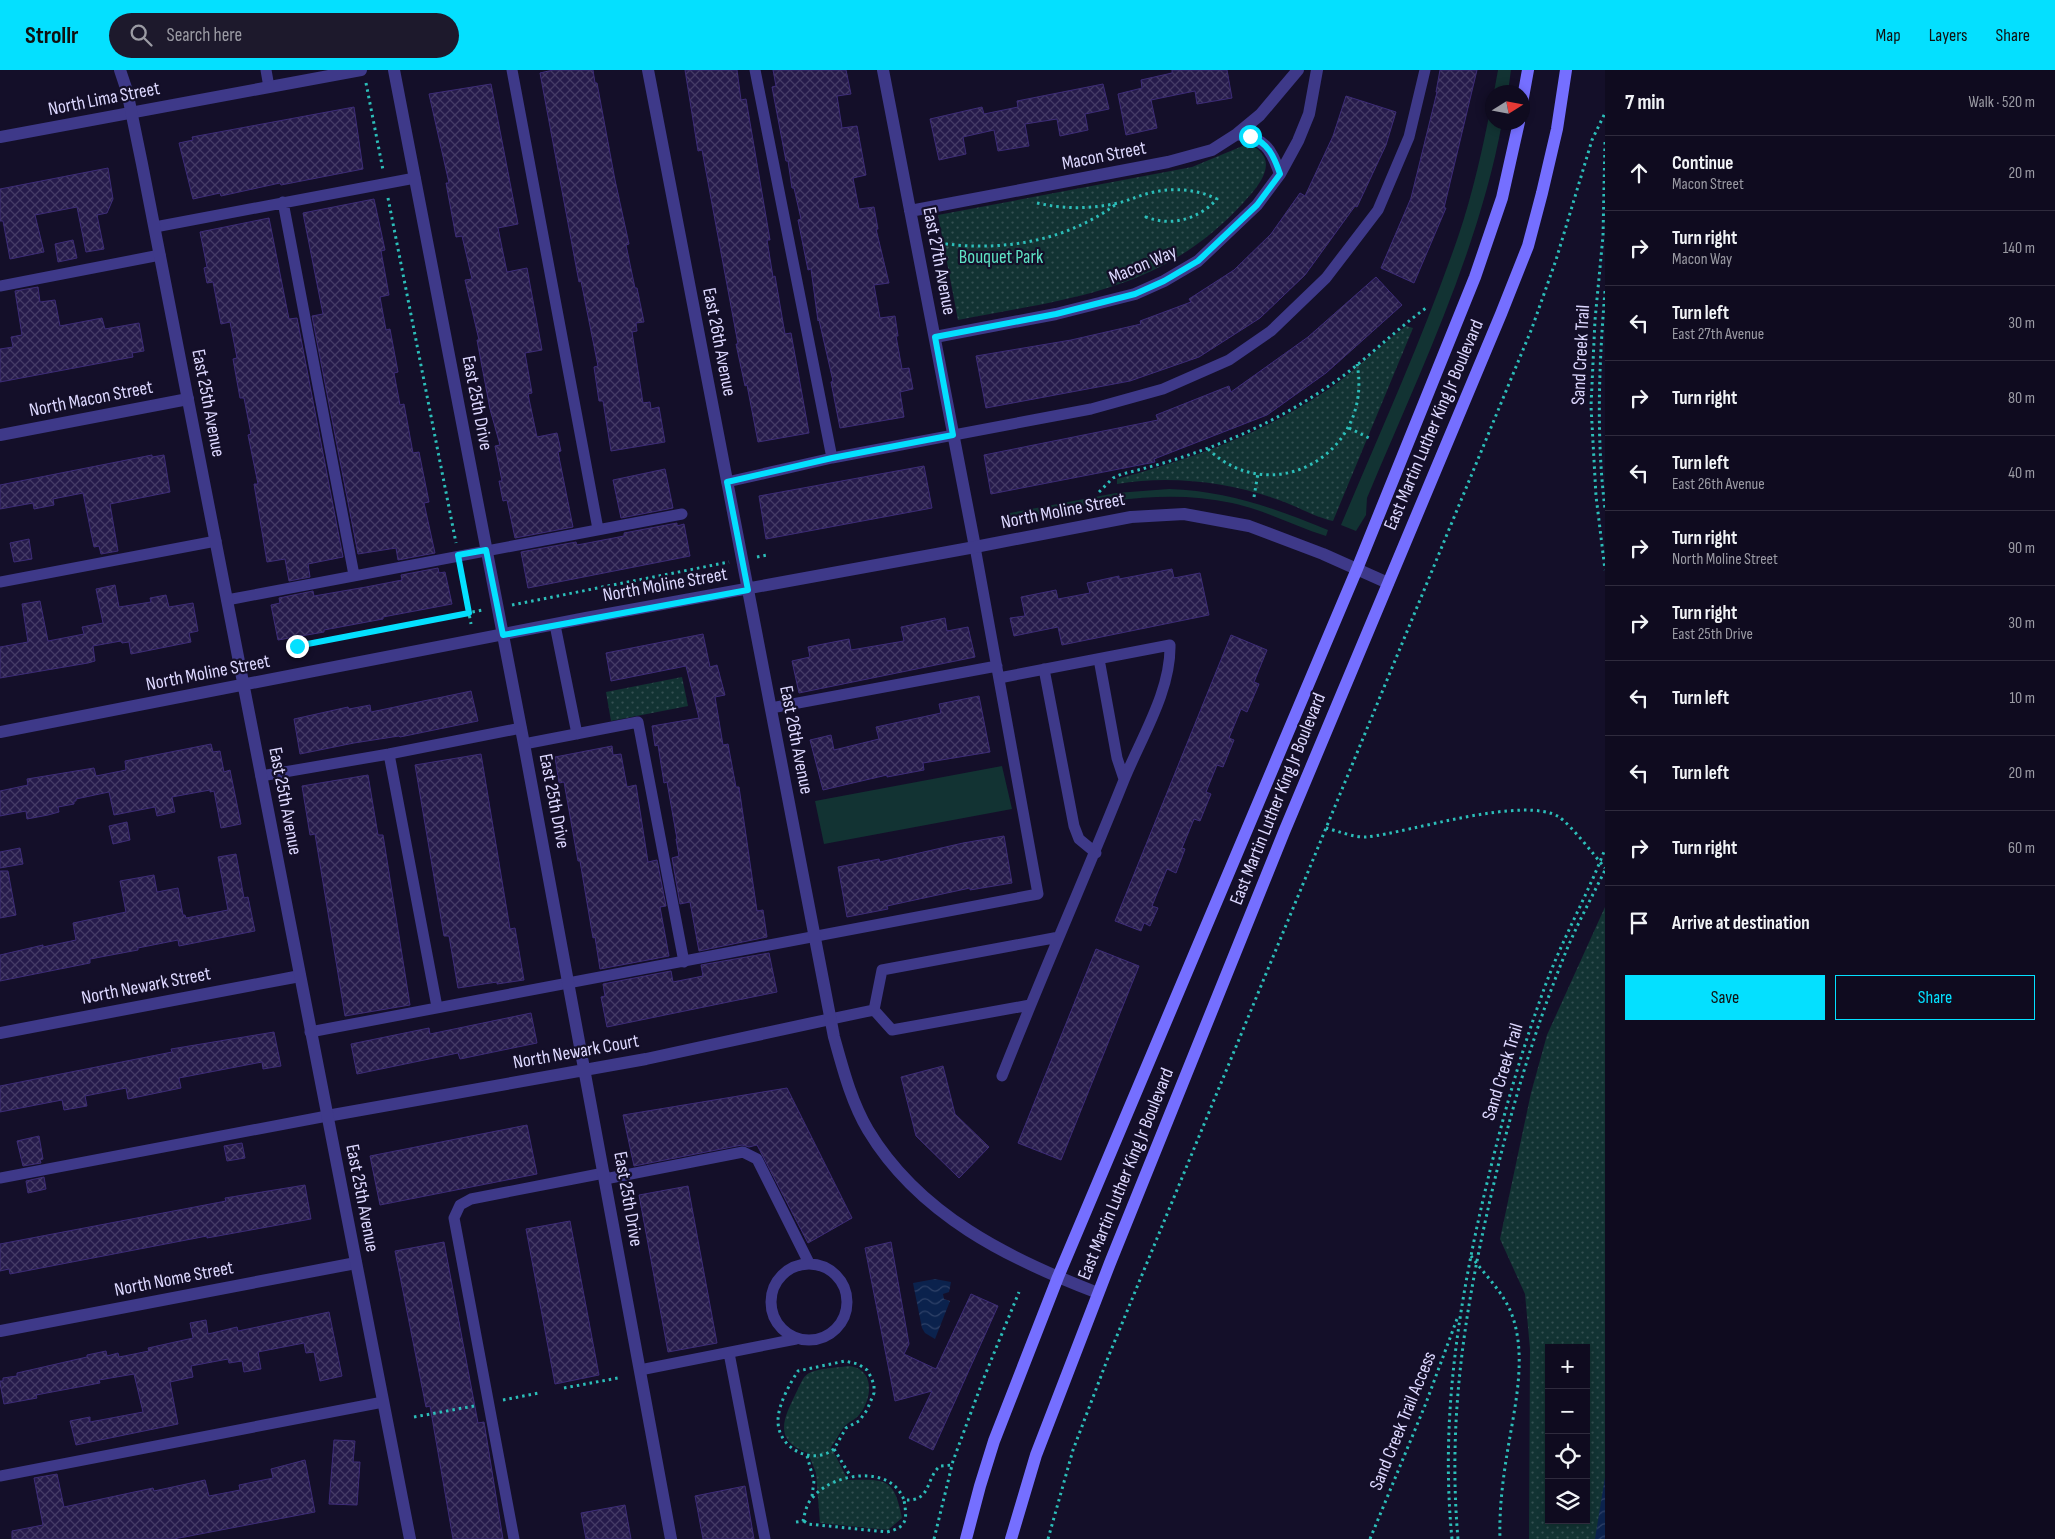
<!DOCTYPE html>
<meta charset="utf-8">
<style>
:root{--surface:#0f0b1f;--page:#1d192c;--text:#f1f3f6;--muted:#9b9ba4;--line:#2f2b3d;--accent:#04e0ff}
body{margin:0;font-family:"Sofia Sans Condensed",sans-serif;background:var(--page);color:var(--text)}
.controls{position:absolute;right:15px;bottom:15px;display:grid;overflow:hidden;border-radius:0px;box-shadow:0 2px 8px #0003}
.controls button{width:45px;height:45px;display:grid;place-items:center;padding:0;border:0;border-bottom:1px solid var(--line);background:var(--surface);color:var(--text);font:25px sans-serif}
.compass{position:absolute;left:1485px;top:15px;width:45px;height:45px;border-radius:50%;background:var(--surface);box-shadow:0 2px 8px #0003;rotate:79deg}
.stop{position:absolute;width:15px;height:15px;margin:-11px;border:4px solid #04e0ff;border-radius:50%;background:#fff}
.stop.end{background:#04e0ff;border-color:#fff;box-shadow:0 1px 5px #0008}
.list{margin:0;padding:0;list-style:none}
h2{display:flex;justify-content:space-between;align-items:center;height:65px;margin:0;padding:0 20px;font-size:21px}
h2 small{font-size:16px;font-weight:400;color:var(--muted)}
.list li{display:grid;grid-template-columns:32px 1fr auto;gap:15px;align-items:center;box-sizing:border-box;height:75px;padding:0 20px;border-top:1px solid var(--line)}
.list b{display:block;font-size:19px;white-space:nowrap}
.list p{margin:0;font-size:16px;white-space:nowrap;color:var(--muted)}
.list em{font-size:16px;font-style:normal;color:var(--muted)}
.actions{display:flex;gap:10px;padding:15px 20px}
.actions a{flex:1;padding:11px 0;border:1px solid var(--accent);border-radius:0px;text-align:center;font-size:18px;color:var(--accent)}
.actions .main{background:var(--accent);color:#111}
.icon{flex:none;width:28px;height:28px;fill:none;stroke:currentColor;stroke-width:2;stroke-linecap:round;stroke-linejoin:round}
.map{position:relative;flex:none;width:1605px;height:1469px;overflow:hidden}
header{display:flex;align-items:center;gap:30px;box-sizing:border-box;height:70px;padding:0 25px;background:var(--accent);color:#111}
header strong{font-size:24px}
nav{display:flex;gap:28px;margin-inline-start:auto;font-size:18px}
.search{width:350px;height:45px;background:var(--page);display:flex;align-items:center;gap:12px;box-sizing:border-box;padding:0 18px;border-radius:28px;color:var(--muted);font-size:19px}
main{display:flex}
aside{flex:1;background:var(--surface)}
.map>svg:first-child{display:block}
.grass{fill:#123333}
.park{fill:url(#park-dots);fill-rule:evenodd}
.water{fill:url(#water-waves)}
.building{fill:url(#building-cross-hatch);stroke:#3d2c77}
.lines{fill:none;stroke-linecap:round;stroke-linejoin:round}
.path{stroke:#2cbeb9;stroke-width:3;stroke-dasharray:2.5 4;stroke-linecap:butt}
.service{stroke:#3e3989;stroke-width:11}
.minor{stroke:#3e3989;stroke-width:12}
.tertiary{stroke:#3e3989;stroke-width:12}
.secondary{stroke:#756fff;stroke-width:12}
.route{stroke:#04e0ff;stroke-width:6}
.labels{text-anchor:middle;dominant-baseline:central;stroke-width:4.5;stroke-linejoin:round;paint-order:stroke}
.street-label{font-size:19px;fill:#ddd8ff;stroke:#140f29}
.park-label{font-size:19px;fill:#5fe4c5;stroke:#140f29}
</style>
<header>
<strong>Strollr</strong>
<div class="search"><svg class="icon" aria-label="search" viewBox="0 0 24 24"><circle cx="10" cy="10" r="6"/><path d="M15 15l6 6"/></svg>Search here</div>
<nav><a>Map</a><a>Layers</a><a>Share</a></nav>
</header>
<main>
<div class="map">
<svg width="1605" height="1469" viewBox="0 0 1605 1469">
<defs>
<pattern id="park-dots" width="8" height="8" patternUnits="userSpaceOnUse" patternTransform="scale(1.25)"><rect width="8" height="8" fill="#123333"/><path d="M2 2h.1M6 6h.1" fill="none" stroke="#345052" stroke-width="1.8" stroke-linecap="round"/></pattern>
<pattern id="water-waves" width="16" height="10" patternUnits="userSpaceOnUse" patternTransform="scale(1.25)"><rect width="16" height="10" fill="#0b224d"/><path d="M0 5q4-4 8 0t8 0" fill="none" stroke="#2e4168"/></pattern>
<pattern id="building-cross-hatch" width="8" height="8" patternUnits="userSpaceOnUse" patternTransform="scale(1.25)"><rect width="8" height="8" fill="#261b4b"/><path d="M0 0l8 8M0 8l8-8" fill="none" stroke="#453b66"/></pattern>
</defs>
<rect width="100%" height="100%" fill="#140f29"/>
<!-- grass -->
<path class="grass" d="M1498 0H1511L1508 22H1494Z
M1492 31V52L1502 53C1478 183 1418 306 1367 428L1366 445 1356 461 1341 455C1381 360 1424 265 1458 167 1473 123 1483 77 1492 31Z
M1169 419C1228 421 1274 438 1328 460L1326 466C1294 456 1265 440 1232 433 1154 416 1078 437 1001 452L999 445 1116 423Z
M1002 696 1012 739 824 774 815 731Z"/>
<!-- park -->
<path class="park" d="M1245 75C1254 75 1262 81 1265 89 1270 104 1253 122 1244 132 1162 222 1070 228 958 250L938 145 1192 97Z
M1406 256 1413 258 1333 451C1314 447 1297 436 1279 430 1228 412 1171 405 1117 414V409C1196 387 1260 365 1329 319 1356 300 1379 276 1406 256Z
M682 607 688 636 611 651 606 622Z
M1605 837V1469H1529L1530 1279 1525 1224 1500 1169 1531 1023 1547 965ZM1549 1278H1586V1450H1549Z
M848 1296C875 1298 873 1328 859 1345 855 1350 848 1352 844 1357 839 1363 836 1371 831 1377L848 1410C887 1409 894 1408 902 1448L888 1460 820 1453 816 1403 808 1383C772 1370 784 1348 796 1323 800 1316 802 1307 809 1303 820 1298 836 1298 848 1296Z"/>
<!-- water -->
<path class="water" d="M935 1209 951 1212 949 1222 943 1224 944 1229 950 1231 935 1269 925 1263 922 1258 913 1213Z
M1605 1407V1469H1595Z"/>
<!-- building -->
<path class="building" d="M553 0H593L595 13H597L615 110 629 174 626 175 635 218H637L644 252 636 253 637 261 632 262 643 333 650 332 651 339 659 337 665 372 611 381 603 331H599L594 297 598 296 581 211 579 212 540 3Z
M685 0H737L741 30 746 29 770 170H767L773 207 775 206 785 264 791 263 809 363 758 372 747 315 745 316 736 274H738L702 80 698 81Z
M773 0H846L851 24 837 26 842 58 857 56 866 105 853 108 859 139 874 137 878 159H876L889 213 874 215 880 248 895 246 898 266H896L902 299 909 298 913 319 900 322 904 347 840 358 831 312 833 311 819 250 818 251 811 199 808 200 798 150 801 149 794 118H792L788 91H786L772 17 776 16Z
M1172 0H1227L1232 28 1197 34 1195 21 1151 30 1157 58 1126 65 1118 24 1142 18 1141 10 1172 3Z
M1440 0H1477L1444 138H1446L1414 213 1381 198 1411 128 1437 22H1436Z
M491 14 518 154 498 158 507 202 527 198 542 280 525 283 532 323 528 324 537 367 557 363 561 381 558 382 573 457 515 468 507 430 503 431 499 411H502L495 376 500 375 490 339 477 270H479L465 210 472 209 462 166 456 167 446 113H449L429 24Z
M1103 14 1109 39 1085 44 1088 60 1060 66 1057 49 1025 54 1029 76 998 81 994 60 963 67 966 84 939 90 930 49 982 37 984 44 1018 37 1017 31Z
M1346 26 1396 42 1386 75 1357 137 1355 136 1305 205 1260 248 1199 287 1130 311 986 338 976 286 1071 270 1141 254 1140 251 1191 232 1189 229 1234 200 1271 164 1300 123 1305 126 1333 66Z
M354 37 363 99 281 115 280 113 221 126 220 123 193 129 179 73 193 70 192 67Z
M108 98 113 129 107 143 97 145 104 179 86 182 77 137 35 145 44 182 10 189 3 151H0V119Z
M374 129 385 180 381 181 389 225 380 227 386 260 390 259 398 302 394 303 400 335 404 334 413 383 419 382 429 432 424 433 435 483 398 490 396 478 358 484 312 246 323 244 303 143Z
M269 148 289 249 297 248 343 487 308 494 310 507 289 511 285 489 267 492 254 414H258L248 365 251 364 244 328H240L233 289 237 288 230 252 221 254 213 212 207 213 204 198 207 197 200 162Z
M73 170 77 188 58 192 55 174Z
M1376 207 1402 235 1326 303 1267 345 1154 389 1155 392 991 424 984 385 1158 350 1156 345 1229 316 1231 322 1308 267Z
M38 217 40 232 55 230 60 256 102 248 105 259 139 253 144 281 132 283 133 287 0 312V279L13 277 11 267 22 265 15 221Z
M152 385V387L164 385 170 422 110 434 118 481 101 484 99 476 94 477 83 423 53 429 54 435 34 439 33 433 0 439V415Z
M924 396 932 438 766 469 759 426Z
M665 399 673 438 621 448 613 410Z
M677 453V456L684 454 690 486 528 518 521 482 576 472 577 475 624 466V463Z
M29 469 32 489 14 492 10 473Z
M438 498 439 503 445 502 452 534 383 547V549L324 560V562L278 570 271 535 280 533 279 528 313 521 314 526 366 517 402 510 401 505Z
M1172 499 1174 508 1200 503 1209 545 1062 575 1058 557 1014 566 1010 548 1025 546 1021 527 1056 520 1058 529 1090 523 1087 513 1119 506V509Z
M115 515 119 537 151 532 150 528 166 525 169 537 193 533 198 561 189 563 191 572 131 584 129 572 122 573 121 571 93 576 95 591 88 593 0 608V577L28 572 22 534 40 531 48 571 84 564 82 557 103 553 96 519Z
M945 548 947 561 968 557 975 587 799 623 792 591 810 587 808 577 849 569 851 580 904 571 901 557Z
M703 564 710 597 717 595 725 625 715 627 723 675 728 674 736 717H739L757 841 763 840 767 867 699 881 690 832 680 834 672 788 679 786 676 769H677L667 712 664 713 658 675 655 676 652 656 699 648 686 596 611 611 606 583Z
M1231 565 1267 580 1254 612 1259 614 1247 642 1241 639 1229 668 1234 670 1223 697 1217 695 1206 722 1211 724 1200 751 1194 749 1182 778 1185 779 1176 803 1167 799 1152 836 1158 838 1150 856 1144 853 1141 861 1115 851Z
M471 621 478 651 400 667 399 666 354 673 300 684 294 649 348 637 349 639 370 635 371 642Z
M979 626 990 682 923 693 924 700 887 707V705L823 720 810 670 831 665 834 680 879 669 876 657 941 643 939 634Z
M211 674 213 682 220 681 224 702 230 700 241 754 221 758 214 721 210 722V720L172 727 175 742 157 746 155 737 114 745 109 722 76 729V731H74V734L58 737 59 742 48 745 27 749 26 741 0 746V721L28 715 27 709 94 698 96 706 126 700 125 691Z
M612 676 613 685 621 684 627 717 636 715 648 792 657 790 666 836 660 837 669 886 600 899 595 867 593 868 580 791H578L564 712 559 713 555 687Z
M481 684 510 859 515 858 524 910 497 914V912L458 918 449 866H444L415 695Z
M368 705 378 765H383L410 935 345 946 315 764 310 765 302 716Z
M127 752 130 770 113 774 109 756Z
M1004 766 1012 813 970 820V818L887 836 888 839 847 847 838 797 879 789 880 792 963 773Z
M20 778 23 794 0 798V782Z
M236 784 244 828 248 827 255 861 179 876 178 870 138 878V880L90 889V893L0 911V885L43 875V877L76 870 73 853 126 842 120 811 154 805 157 822 178 818 183 845H185L186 848 228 840 218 787Z
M0 801H8L16 845 0 848Z
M1096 879 1139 896 1061 1090 1018 1073Z
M769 883 777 922 607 957 601 927 605 926 603 914 671 901 673 912 703 906 701 895Z
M531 943 537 973 460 989 458 983 357 1004 351 974 429 958 430 964Z
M274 962 281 996 263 999 262 992 179 1008 181 1018 128 1029 126 1018 85 1026 87 1036 64 1040 62 1030 0 1042V1016L172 982 171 979Z
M943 996 955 1044 989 1077 959 1108 916 1066 901 1007Z
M787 1018 852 1148 808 1173 757 1075 749 1077 742 1075 634 1096 623 1045Z
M527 1055 537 1104 380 1135 370 1086Z
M39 1066 43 1089 40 1090 41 1093 23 1096 17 1071Z
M242 1073 245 1088 227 1091 224 1076Z
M44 1107 46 1119 28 1123 26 1111Z
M305 1115 311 1149 207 1168V1166L10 1204 9 1199 0 1201V1174L226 1131 225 1128Z
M688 1116 717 1273 668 1282 639 1125Z
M570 1151 599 1305 555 1314 526 1159Z
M444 1172 478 1353 484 1352 503 1469H453L430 1336 426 1337 395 1181Z
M891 1172 909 1274 904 1284 936 1299 971 1224 998 1236 933 1380 909 1368 932 1321 895 1331 865 1178Z
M329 1242 342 1306 320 1311 314 1282 306 1283 304 1273 258 1282 261 1299 244 1302 242 1291 229 1293 228 1289 191 1296 193 1307 170 1312 178 1354 76 1375 70 1351 90 1347V1352L143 1342 134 1304 99 1310 100 1313 36 1325 37 1328 4 1334 0 1313V1311H3V1308L17 1306V1303L87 1287V1285L106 1281 107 1286 118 1283 119 1287 149 1281 148 1278 193 1268 190 1253 206 1250 208 1264 237 1257 238 1261Z
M334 1370 355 1371 353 1392H360L357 1435 329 1434Z
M305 1390 315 1442 174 1469H12V1461L43 1455 34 1408 57 1404 64 1437 153 1418 154 1421 205 1410 209 1426 240 1420 239 1415 273 1408 271 1399Z
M745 1416 754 1469H703L695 1426Z
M625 1435 631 1469H586L581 1443Z"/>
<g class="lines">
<!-- path -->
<path class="path" d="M366 13 383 100
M1605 72 1603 166 1595 250 1591 336 1596 426 1605 500
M388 128 456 473
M1037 133C1063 139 1088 139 1113 134 1126 132 1137 126 1150 123 1172 117 1196 119 1217 129 1199 149 1172 157 1146 147L1150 144
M939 173C1000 182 1064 172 1115 135
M1605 221C1599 294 1596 366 1605 439
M1349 358 1371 369
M1208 379C1273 441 1374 383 1357 294
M1099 422 1113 408 1122 404C1202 385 1276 355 1343 306 1372 284 1397 259 1426 238
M1254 427 1258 403
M757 487 767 485
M461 501 471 554
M512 535 729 492
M289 581 297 575 483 540
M1326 758C1338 761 1355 768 1367 767 1411 762 1524 725 1559 747 1570 754 1595 786 1605 798
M1471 1186C1485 1205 1504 1223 1512 1245 1527 1286 1515 1336 1508 1378 1503 1408 1499 1439 1500 1469
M564 1318 618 1308
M503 1330 539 1323
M414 1347 474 1336
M834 1379C813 1396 778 1379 778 1351 778 1335 789 1315 798 1301L845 1291 858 1294 867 1300 871 1307 874 1315V1323L867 1340 859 1351 846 1358 834 1379 851 1407
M807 1386 814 1411 812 1426
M804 1451 808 1454 887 1462C908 1457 907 1449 904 1430
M796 1452 803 1451C805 1442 807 1432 814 1426 834 1403 891 1394 904 1430 932 1432 925 1409 940 1396L952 1395
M934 1469 953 1391 983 1310 1019 1222
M1048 1469 1073 1380 1109 1285 1532 258 1556 190 1592 70 1605 43
M1370 1469 1426 1333 1457 1249
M1452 1469C1441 1358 1456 1251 1480 1143 1498 1064 1519 986 1547 911 1564 866 1588 824 1605 779
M1458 1469C1448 1355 1463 1250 1488 1139 1507 1054 1531 969 1563 889 1575 858 1591 829 1605 800"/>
<!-- service -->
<path class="service" d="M266 0 269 17
M512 0 598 459
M755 0 832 388
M283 132 354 505
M155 157 415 108
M0 216 160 185
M727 412 832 388 1091 339 1163 319 1229 290 1271 261 1326 208 1378 140 1409 67 1425 0
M0 512 216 471
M227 530 682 444
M555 555 577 664
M1099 589 1117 688 1124 709
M1044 599 1074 756 1079 769 1096 783
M999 608 1170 575C1171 621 1141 668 1124 710 1084 810 1041 907 1002 1006
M771 638 997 596
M524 674 638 652 684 892
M389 684 437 937
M261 706 389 684 521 658
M874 940 882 900 1059 867
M874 940 892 960 1030 935
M831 949 874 940
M310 962 1038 824 975 477
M0 1108 327 1046
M605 1109 743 1082 757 1089 809 1193
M771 1232a38 38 0 1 1 76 0a38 38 0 1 1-76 0Z
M729 1283 765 1469
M640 1300 796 1269
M0 1406 383 1332
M514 1469 454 1148 460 1135 471 1129 604 1103"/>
<!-- minor -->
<path class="minor" d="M394 0 524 674 671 1469
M883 0 975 477
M1237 64C1265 69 1271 78 1280 104
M0 67 361 0
M910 141 1168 92 1212 80 1237 64 1260 45 1298 0
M935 267 1056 244 1135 224 1164 211 1198 191 1257 135 1280 104 1298 71 1309 44 1317 0
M0 365 188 329
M0 963 300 906
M327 1046 646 989 831 949
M0 1261 356 1193"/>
<!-- tertiary -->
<path class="tertiary" d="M120 0 127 21 142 94 410 1469
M648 0 834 967C843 999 851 1031 868 1060 919 1145 1009 1189 1098 1223
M0 662 586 548 975 477 1131 447 1184 444 1249 456 1323 484 1388 513"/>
<!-- secondary -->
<path class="secondary" d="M1522 33 1528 0
M966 1469 980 1416 994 1371 1058 1207 1357 499 1475 207 1502 128 1519 52
M1011 1469 1036 1385 1110 1193 1284 762 1501 244 1528 176 1542 123 1557 59 1566 0"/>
</g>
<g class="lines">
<!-- route -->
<path class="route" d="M297 576 469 543 458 485 486 480 503 565 748 520 727 412 832 388 953 365 935 267 1056 244 1135 224 1164 211 1198 191 1257 135 1280 104C1274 86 1268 73 1250 66"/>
</g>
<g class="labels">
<!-- street labels -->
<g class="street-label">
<text transform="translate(104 29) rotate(-11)">North Lima Street</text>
<text transform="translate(1104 86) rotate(-11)">Macon Street</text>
<text transform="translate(939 191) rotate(79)">East 27th Avenue</text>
<text transform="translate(1143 195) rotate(-23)">Macon Way</text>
<text transform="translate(719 272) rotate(79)">East 26th Avenue</text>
<text transform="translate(1581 285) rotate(-87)">Sand Creek Trail</text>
<text transform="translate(91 329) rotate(-11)">North Macon Street</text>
<text transform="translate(208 333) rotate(79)">East 25th Avenue</text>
<text transform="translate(477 333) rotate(79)">East 25th Drive</text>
<text transform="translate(1434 355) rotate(-67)">East Martin Luther King Jr Boulevard</text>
<text transform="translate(1063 441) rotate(-11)">North Moline Street</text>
<text transform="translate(665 515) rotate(-10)">North Moline Street</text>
<text transform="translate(208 603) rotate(-11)">North Moline Street</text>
<text transform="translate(796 670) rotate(79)">East 26th Avenue</text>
<text transform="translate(1278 729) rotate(-68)">East Martin Luther King Jr Boulevard</text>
<text transform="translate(285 731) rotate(79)">East 25th Avenue</text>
<text transform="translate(554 731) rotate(79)">East 25th Drive</text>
<text transform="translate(146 916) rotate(-11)">North Newark Street</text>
<text transform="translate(576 982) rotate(-10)">North Newark Court</text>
<text transform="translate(1503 1002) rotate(-73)">Sand Creek Trail</text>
<text transform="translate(1126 1104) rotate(-68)">East Martin Luther King Jr Boulevard</text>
<text transform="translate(362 1128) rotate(79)">East 25th Avenue</text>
<text transform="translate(628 1129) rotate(80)">East 25th Drive</text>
<text transform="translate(174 1209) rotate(-11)">North Nome Street</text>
<text transform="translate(1403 1351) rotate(-68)">Sand Creek Trail Access</text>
</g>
<!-- park labels -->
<g class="park-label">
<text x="1001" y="187">Bouquet Park</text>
</g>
</g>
</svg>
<div class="controls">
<button>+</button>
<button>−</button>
<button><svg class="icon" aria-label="locate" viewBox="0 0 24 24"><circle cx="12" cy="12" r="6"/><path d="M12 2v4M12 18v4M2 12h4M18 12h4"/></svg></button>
<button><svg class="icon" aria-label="layers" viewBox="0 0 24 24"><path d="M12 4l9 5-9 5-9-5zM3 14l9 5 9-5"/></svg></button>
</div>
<svg class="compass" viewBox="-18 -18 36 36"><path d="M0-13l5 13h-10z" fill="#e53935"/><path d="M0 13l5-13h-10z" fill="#9b9ba4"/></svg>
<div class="stop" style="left:1250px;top:66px"></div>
<div class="stop end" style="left:297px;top:576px"></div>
</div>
<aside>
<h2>7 min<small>Walk · 520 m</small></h2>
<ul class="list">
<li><svg class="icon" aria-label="ahead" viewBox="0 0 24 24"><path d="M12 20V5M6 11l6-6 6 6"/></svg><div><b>Continue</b><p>Macon Street</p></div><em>20 m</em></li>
<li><svg class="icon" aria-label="right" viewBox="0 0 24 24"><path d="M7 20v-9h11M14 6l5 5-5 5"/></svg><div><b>Turn right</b><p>Macon Way</p></div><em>140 m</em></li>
<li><svg class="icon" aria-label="left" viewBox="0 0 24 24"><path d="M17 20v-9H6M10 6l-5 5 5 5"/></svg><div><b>Turn left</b><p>East 27th Avenue</p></div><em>30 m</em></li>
<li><svg class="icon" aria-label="right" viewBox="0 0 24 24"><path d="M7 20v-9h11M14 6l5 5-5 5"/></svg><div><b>Turn right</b></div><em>80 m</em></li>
<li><svg class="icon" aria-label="left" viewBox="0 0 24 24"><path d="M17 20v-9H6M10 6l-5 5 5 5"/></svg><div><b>Turn left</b><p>East 26th Avenue</p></div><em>40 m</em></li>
<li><svg class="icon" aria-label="right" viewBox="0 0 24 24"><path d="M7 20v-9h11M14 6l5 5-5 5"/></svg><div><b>Turn right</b><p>North Moline Street</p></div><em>90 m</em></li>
<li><svg class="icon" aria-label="right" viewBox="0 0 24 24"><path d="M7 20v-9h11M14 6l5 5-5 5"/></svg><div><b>Turn right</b><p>East 25th Drive</p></div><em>30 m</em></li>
<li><svg class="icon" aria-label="left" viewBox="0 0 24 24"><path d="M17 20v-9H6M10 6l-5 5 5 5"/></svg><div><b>Turn left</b></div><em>10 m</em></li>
<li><svg class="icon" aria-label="left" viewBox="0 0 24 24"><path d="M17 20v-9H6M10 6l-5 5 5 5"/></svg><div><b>Turn left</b></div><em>20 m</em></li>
<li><svg class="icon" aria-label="right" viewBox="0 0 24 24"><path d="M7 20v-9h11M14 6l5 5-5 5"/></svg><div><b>Turn right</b></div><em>60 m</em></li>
<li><svg class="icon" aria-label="arrive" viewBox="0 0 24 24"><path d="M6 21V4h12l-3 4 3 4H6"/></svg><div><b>Arrive at destination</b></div></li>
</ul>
<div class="actions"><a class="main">Save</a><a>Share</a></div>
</aside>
</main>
